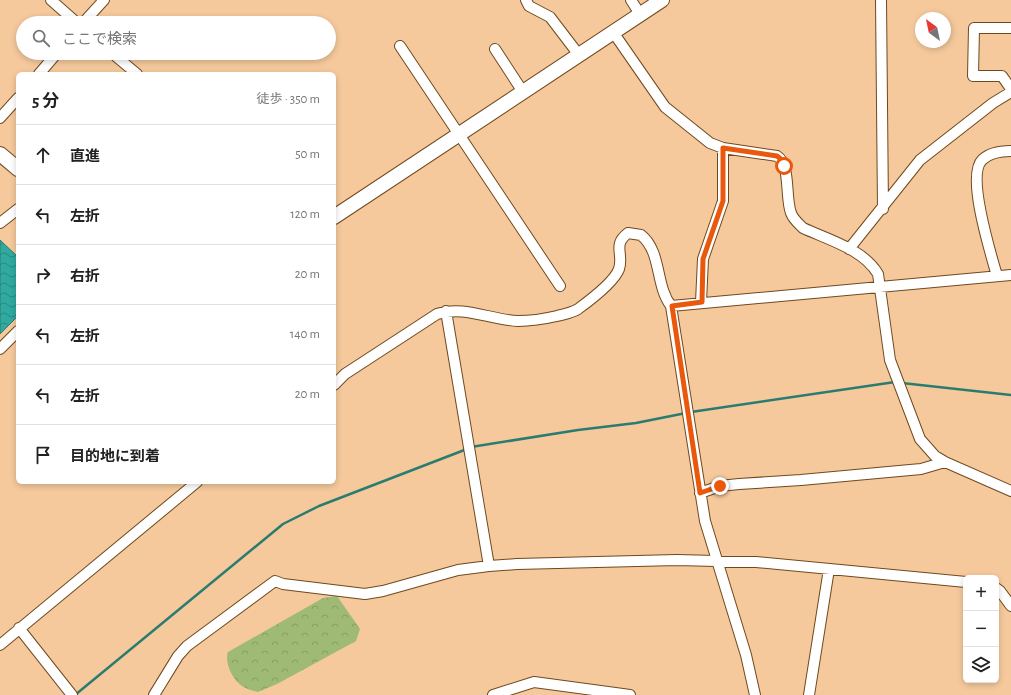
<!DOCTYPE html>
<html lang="ja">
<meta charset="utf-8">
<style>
:root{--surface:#fff;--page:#f2f2f2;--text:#222;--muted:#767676;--line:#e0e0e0}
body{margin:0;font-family:"Alegreya Sans","Noto Sans JP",sans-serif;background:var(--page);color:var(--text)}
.controls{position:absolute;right:12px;bottom:12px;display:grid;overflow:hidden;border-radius:6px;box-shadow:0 2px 6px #0003}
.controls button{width:36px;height:36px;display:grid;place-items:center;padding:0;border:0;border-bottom:1px solid var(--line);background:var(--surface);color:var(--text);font:20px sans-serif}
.compass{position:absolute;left:915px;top:12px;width:36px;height:36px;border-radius:50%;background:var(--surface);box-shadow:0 2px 6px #0003;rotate:327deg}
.stop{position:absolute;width:12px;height:12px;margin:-9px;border:3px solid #ea580c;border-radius:50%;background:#fff}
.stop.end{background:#ea580c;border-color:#fff;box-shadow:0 1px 4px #0008}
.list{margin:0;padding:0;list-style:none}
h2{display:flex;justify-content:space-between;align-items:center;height:52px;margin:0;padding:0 16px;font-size:17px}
h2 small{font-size:13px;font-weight:400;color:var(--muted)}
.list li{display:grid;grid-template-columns:26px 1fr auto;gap:12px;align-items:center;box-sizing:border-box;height:60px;padding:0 16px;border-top:1px solid var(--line)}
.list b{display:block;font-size:15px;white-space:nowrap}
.list em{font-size:13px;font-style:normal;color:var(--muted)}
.icon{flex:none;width:22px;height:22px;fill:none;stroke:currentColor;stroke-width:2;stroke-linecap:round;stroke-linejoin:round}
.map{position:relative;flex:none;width:1011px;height:695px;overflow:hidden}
.search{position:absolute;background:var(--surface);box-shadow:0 2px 6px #0003;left:16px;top:16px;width:320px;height:44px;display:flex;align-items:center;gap:10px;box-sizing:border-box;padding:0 14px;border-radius:22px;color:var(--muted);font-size:15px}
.panel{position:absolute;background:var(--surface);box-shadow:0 2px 6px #0003;left:16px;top:72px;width:320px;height:412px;border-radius:6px}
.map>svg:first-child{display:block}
.forest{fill:url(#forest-crowns)}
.water{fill:url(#water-waves);stroke:#2b7c70}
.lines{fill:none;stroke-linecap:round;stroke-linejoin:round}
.stream{stroke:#2b7c70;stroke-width:2.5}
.street-casing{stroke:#6f491e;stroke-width:12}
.secondary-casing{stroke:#6f491e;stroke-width:16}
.street{stroke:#fff;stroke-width:10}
.secondary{stroke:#fff;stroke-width:14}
.route{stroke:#ea580c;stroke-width:5}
</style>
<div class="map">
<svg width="1011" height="695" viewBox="0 0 1011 695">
<defs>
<pattern id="forest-crowns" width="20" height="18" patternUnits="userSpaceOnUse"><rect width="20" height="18" fill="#9eba75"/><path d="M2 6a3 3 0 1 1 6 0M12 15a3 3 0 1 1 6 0" fill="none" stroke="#889f63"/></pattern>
<pattern id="water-waves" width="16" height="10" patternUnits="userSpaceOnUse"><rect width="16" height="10" fill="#30aaa0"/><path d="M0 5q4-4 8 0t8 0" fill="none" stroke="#288980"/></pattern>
</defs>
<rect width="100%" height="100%" fill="#f5c99c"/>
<!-- forest -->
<path class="forest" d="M337 596 360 629 356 641 277 684 258 692C253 691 246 689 242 686 233 680 224 663 228 652L323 598Z"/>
<!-- water -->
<path class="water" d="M0 240 18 257V316L0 334Z"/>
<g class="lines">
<!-- stream -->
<path class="stream" d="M902 383 1011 395
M691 412 895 382
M471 447 578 430 636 423 686 413
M75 695 283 524 319 506 467 449"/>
<!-- street casing -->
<g class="street-casing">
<path id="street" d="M51 0 77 23
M526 0 529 6 550 17 579 55
M631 0 640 14
M881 0 883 209
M83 23 104 0
M1011 28H974L973 76H1002L1011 89
M613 32 665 107 710 143 723 148 777 156C791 165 785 198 791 213 793 219 798 223 803 228 829 240 863 249 878 274L890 360 920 439 935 456 945 462 1011 491
M400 46 560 286
M495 49 523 92
M112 53 137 74
M39 74 57 53
M0 118 18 98
M0 223 18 209
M849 249 920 160 993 103 1011 92
M997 276C991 254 966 176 982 160 989 153 1002 151 1011 151
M701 302 703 259 723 201V148
M671 306 1011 275
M446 311 489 566
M0 349 18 331
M334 385 345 374 437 314C464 305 490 320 518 321 531 321 544 319 557 316 564 314 572 313 578 309 589 301 614 282 619 269 624 254 612 245 628 233L641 235C662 252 655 285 671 306L705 521 746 655 755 695
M700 493 720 486 739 484 801 480 921 469 945 462
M996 588 1000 591 1011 606
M19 628 72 695
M0 645 197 482
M154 695 178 656 187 646 275 581 283 584 365 594 383 591 458 570 489 566 517 564 677 560 756 562 966 582
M493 695 534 682 630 695
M809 695 829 569"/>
</g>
<!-- secondary casing -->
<g class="secondary-casing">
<path id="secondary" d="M0 154 18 169
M334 217 662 0"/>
</g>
<!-- street -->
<use href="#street" class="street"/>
<!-- secondary -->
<use href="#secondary" class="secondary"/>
</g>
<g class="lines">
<!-- route -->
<path class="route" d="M720 486 700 493 672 306 702 302 703 259 723 201V148L777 156 782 160 784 166"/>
</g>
</svg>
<div class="controls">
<button>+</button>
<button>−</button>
<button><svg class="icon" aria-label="layers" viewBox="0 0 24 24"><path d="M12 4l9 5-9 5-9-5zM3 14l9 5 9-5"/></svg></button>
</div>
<svg class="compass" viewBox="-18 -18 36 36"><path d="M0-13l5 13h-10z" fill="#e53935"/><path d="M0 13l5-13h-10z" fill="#767676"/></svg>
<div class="stop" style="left:784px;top:166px"></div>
<div class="stop end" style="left:720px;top:486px"></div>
<div class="search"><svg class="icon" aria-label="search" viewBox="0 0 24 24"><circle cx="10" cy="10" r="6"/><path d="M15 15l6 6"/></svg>ここで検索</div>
<section class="panel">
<h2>5 分<small>徒歩 · 350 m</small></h2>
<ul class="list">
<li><svg class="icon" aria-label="ahead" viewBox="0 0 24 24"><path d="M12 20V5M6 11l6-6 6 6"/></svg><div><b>直進</b></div><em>50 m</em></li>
<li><svg class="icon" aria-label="left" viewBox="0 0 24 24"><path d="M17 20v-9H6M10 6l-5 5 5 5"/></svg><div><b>左折</b></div><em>120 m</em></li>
<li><svg class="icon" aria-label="right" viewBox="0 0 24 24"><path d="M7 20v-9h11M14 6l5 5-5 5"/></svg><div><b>右折</b></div><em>20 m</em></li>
<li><svg class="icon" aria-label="left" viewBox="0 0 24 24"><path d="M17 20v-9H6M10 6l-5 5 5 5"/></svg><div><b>左折</b></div><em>140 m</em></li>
<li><svg class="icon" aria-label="left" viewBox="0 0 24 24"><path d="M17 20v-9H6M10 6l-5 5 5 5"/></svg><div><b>左折</b></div><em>20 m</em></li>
<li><svg class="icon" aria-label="arrive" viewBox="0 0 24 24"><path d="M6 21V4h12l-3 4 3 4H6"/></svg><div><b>目的地に到着</b></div></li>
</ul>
</section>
</div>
